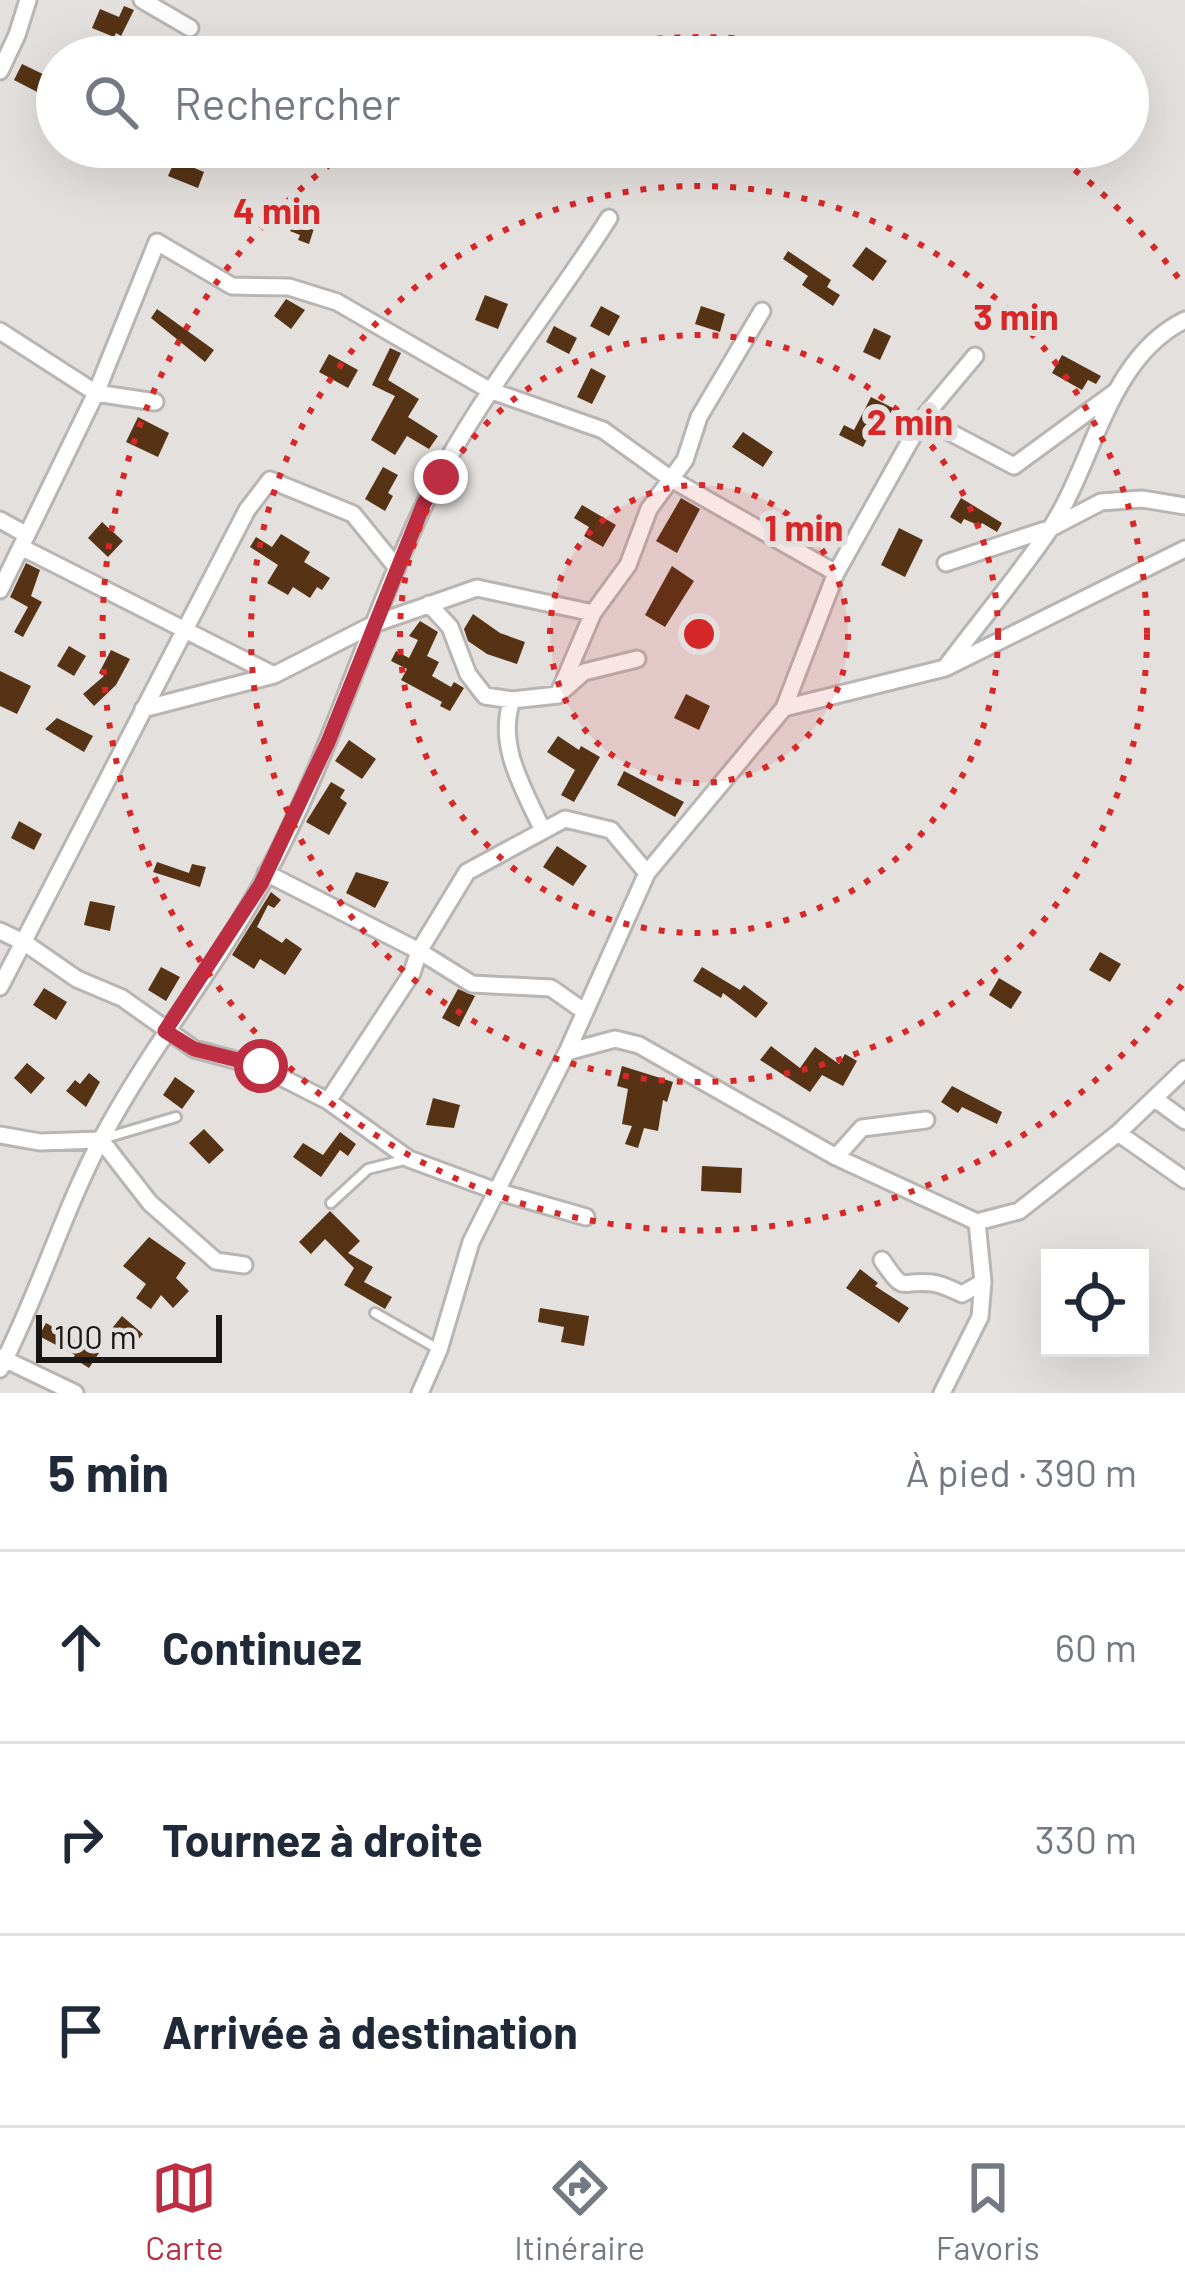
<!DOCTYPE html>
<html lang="fr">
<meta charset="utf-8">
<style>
:root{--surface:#fff;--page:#f6f6f7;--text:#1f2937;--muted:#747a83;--line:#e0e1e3;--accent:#be2e43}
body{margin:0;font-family:Barlow,sans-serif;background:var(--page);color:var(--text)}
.controls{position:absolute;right:36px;bottom:36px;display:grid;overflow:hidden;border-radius:0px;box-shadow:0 12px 48px #0002}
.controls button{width:108px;height:108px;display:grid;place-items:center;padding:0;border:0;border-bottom:3px solid var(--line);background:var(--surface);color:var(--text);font:60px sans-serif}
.scale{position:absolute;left:36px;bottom:30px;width:186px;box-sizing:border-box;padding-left:12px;border:6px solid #171615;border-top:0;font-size:33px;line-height:42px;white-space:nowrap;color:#171615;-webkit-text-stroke:9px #e4e0dd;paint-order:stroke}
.stop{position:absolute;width:36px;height:36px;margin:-27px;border:9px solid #be2e43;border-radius:50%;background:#fff}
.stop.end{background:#be2e43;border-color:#fff;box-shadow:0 3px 12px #0008}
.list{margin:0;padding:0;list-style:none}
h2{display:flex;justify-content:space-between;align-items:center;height:156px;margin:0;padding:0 48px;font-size:51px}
h2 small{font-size:39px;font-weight:400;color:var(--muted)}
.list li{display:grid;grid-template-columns:78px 1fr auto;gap:36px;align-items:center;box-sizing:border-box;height:192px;padding:0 48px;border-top:3px solid var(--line)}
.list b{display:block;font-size:45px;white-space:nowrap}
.list em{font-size:39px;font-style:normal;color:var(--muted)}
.icon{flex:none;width:66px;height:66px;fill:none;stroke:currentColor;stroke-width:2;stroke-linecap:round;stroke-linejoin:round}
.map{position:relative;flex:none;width:1185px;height:1393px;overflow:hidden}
.search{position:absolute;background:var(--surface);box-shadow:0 12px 48px #0002;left:36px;right:36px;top:36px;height:132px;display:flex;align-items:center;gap:30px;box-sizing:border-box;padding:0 42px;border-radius:66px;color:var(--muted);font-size:45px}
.sheet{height:732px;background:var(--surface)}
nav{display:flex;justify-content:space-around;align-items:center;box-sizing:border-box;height:168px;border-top:3px solid var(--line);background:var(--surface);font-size:33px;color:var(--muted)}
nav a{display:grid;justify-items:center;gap:6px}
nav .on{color:var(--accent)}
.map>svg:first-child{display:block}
.building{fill:#563314}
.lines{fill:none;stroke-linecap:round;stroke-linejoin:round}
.lane-casing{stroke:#b9b5b3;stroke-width:14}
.street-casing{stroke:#b9b5b3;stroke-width:21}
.lane{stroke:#fff;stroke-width:8}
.street{stroke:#fff;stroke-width:15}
.route{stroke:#be2e43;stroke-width:15}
.ring{fill:none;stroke:#d62828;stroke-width:6;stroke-dasharray:6 12}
.centre{fill:#d62828;stroke:#e4e0dd;stroke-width:6}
.ring-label{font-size:36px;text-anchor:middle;font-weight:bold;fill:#d62828;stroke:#e4e0dd;stroke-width:12;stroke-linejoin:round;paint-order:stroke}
</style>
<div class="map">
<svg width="1185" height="1393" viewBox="0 0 1185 1393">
<rect width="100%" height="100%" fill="#e4e0dd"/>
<!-- building -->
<path class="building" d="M124 6 134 10 121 36 116 33 114 37 92 28 100 9 119 17Z
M22 64 51 78 43 95 14 80Z
M175 160 204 172 198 188 168 176Z
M274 204 317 219 309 244 298 240 300 235 290 231 291 228 269 221Z
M866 247 887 261 873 281 852 266Z
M788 251 831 280 827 287 840 295 833 306 802 285 808 276 783 259Z
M485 295 508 304 498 329 475 320Z
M286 299 305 310 291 329 274 316Z
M601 306 620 316 609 336 590 326Z
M701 306 725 314 720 332 695 324Z
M157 309 214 350 205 362 151 318Z
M554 326 577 338 569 354 546 342Z
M874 328 891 336 880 360 863 352Z
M390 348 401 353 388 380 419 399 408 417 438 436 429 449 407 436 395 455 371 440 395 396 372 385Z
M329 354 358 370 348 388 319 372Z
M1062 355 1101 376 1096 384 1088 380 1082 390 1052 373Z
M591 368 606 376 592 404 577 397Z
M871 397 893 408 884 426 876 422 863 447 839 435 844 425 854 430Z
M138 417 169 433 158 457 126 442Z
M743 432 773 452 763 467 732 447Z
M383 467 398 475 388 493 393 496 385 511 365 499Z
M681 498 700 509 677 553 656 541Z
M961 498 1002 523 997 532 982 523 980 526 964 519 961 524 950 517Z
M582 505 616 525 603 547 584 536 589 527 574 518Z
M102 522 123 541 108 557 88 538Z
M899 528 923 540 905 577 881 565Z
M281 534 310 552 304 562 330 578 322 590 317 587 310 598 293 587 288 595 267 583 278 565 250 547 256 537 272 547Z
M26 563 40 570 31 596 42 602 23 637 14 632 28 607 10 597Z
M672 566 694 581 665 627 645 615Z
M473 614 500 633 525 642 517 664 487 654 468 641 464 629Z
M420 621 438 632 427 656 439 662 432 676 451 687 454 682 464 688 450 711 440 706 442 702 401 680 407 669 391 661 396 651 409 658 418 640 409 636Z
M69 646 86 656 74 676 57 666Z
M111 650 130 659 116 685 94 706 83 694 104 676 99 673Z
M0 671 31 686 17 714 0 706Z
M686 694 710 706 699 730 674 718Z
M57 718 93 736 84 752 45 729Z
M558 736 579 750 581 746 600 757 574 802 561 795 575 770 547 752Z
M349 740 376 759 362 779 335 761Z
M624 771 684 802 675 817 617 785Z
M331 782 345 790 340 798 347 803 329 835 306 822Z
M19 821 42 834 34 850 11 838Z
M557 846 587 866 573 886 543 867Z
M157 862 189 873 192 864 206 867 200 887 153 872Z
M356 872 389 882 375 908 346 893Z
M271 892 281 900 274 908 268 905 257 927 282 943 286 938 302 949 285 975 260 959 254 969 232 955Z
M90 901 115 906 110 931 84 925Z
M1100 952 1121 964 1110 982 1089 970Z
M161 967 180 977 166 1001 148 990Z
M702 967 740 990 744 985 768 1003 756 1018 723 993 721 998 693 981Z
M999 978 1022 992 1011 1009 989 995Z
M44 988 67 1002 56 1020 33 1005Z
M458 989 475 996 459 1027 442 1018Z
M771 1046 800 1068 815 1047 839 1064 845 1054 857 1061 843 1086 822 1075 810 1092 760 1060Z
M27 1063 45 1078 31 1094 14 1078Z
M622 1066 673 1082 667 1102 663 1100 658 1131 644 1128 638 1148 625 1144 632 1126 622 1124 628 1089 617 1086Z
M89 1073 100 1082 86 1107 66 1091 75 1080 80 1084Z
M175 1077 195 1091 182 1109 163 1095Z
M952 1086 1002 1112 997 1124 962 1107 958 1113 941 1102Z
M433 1098 460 1105 454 1128 426 1125Z
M204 1129 224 1150 209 1164 189 1143Z
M340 1132 356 1144 348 1156 340 1150 321 1177 293 1157 303 1143 323 1155Z
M702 1166 742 1168 741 1193 701 1191Z
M330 1211 360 1241 348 1253 373 1267 364 1282 392 1297 385 1309 344 1285 354 1268 325 1239 311 1254 299 1242Z
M149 1237 186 1263 176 1278 189 1291 173 1308 161 1295 151 1309 136 1298 146 1284 123 1266Z
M860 1269 878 1283 875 1286 909 1308 899 1323 846 1288Z
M540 1308 589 1316 584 1346 561 1342 564 1327 538 1322Z
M122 1316 143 1334 130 1349 109 1332Z
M46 1323 99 1353 89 1368 73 1358 75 1355 39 1336Z"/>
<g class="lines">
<!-- lane casing -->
<g class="lane-casing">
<path id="lane" d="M102 1139 176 1117
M331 1203 368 1169 408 1159
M375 1313 438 1349"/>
</g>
<!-- street casing -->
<g class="street-casing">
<path id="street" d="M142 0 190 28
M0 71 17 35 28 0
M0 331 96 393 155 402
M923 418 975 356
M0 520 27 535
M21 547 274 675
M946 563 1051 528 1101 502 1142 499 1185 506
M836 573 923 418 1014 466 1115 392
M0 590 96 393 157 242 232 286 289 287 337 302 489 390 603 430 671 479 836 573 784 708
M429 604 450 627 468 674 485 696 512 700 558 695 584 672 637 659
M948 664C981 620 1017 577 1048 532 1094 465 1106 359 1185 320
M558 695 593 613 628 565 649 509 685 460 699 417 762 311
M512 700C496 746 524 789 543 831
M143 709 274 675 374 624 477 588 593 613
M266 873 419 951 472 984 551 988 585 1012
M0 931 25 943 77 979 122 998 194 1049 261 1067 328 1101 409 1159 496 1191 586 1217
M0 987 247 510 270 480 353 514 397 568
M567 1052 615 1039 639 1045 836 1157 977 1222 1019 1211 1118 1133 1185 1069
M1155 1099 1185 1121
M328 1101 412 973 419 951 467 872 565 819 611 830 647 873
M1118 1133 1185 1180
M0 1135 40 1142 101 1140 150 1203 216 1261 244 1265
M836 1157 862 1128 926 1120
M882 1260C906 1296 899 1279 932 1283 942 1284 953 1290 962 1294L983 1282 977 1222
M0 1357 75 1393
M0 1369C39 1294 63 1211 103 1136 150 1048 214 970 262 883 328 763 365 631 423 507 472 404 548 314 609 218
M420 1393 439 1350 471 1242 567 1052 647 873 784 708 945 668 1185 549
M942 1393 980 1317 983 1282"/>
</g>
<!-- lane -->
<use href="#lane" class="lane"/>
<!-- street -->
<use href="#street" class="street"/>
</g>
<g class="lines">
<!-- route -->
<path class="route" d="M261 1066 194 1049 165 1031 261 884 328 742 424 503 441 477"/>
</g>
<!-- distance rings -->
<circle cx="699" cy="634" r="149" fill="#d62828" fill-opacity=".12"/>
<g class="ring">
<circle cx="699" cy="634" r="149"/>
<circle cx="699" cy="634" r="299"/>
<circle cx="699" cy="634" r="448"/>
<path d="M1182 985A597 597 0 1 1 352 148M550 56A597 597 0 0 1 848 56M1046 148A597 597 0 0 1 1182 283"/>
</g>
<circle cx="699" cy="634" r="18" class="centre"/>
<g class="ring-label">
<text x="277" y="224">4 min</text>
<text x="1016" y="330">3 min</text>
<text x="910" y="435">2 min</text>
<text x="804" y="541">1 min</text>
</g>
</svg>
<div class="controls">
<button><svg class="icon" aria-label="locate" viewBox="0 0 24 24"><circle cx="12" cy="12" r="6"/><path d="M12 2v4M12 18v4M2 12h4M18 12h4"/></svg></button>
</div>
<div class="scale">100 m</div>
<div class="stop" style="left:261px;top:1066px"></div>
<div class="stop end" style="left:441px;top:477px"></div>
<div class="search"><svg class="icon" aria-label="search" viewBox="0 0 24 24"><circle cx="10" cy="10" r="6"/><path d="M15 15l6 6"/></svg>Rechercher</div>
</div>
<section class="sheet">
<h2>5 min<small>À pied · 390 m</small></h2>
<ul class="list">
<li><svg class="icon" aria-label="ahead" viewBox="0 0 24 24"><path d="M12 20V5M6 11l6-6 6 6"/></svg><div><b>Continuez</b></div><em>60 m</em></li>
<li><svg class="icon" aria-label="right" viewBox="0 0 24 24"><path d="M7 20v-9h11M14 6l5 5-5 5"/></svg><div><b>Tournez à droite</b></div><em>330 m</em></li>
<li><svg class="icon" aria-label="arrive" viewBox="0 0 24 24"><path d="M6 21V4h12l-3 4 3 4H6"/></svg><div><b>Arrivée à destination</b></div></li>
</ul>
</section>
<nav>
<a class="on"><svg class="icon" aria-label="map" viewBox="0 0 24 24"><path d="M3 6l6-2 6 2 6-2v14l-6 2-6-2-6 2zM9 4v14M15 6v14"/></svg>Carte</a>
<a><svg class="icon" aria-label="directions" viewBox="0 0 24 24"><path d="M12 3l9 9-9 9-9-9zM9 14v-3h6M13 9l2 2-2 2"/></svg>Itinéraire</a>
<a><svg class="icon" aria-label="saved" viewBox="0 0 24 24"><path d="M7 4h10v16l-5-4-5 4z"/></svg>Favoris</a>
</nav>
